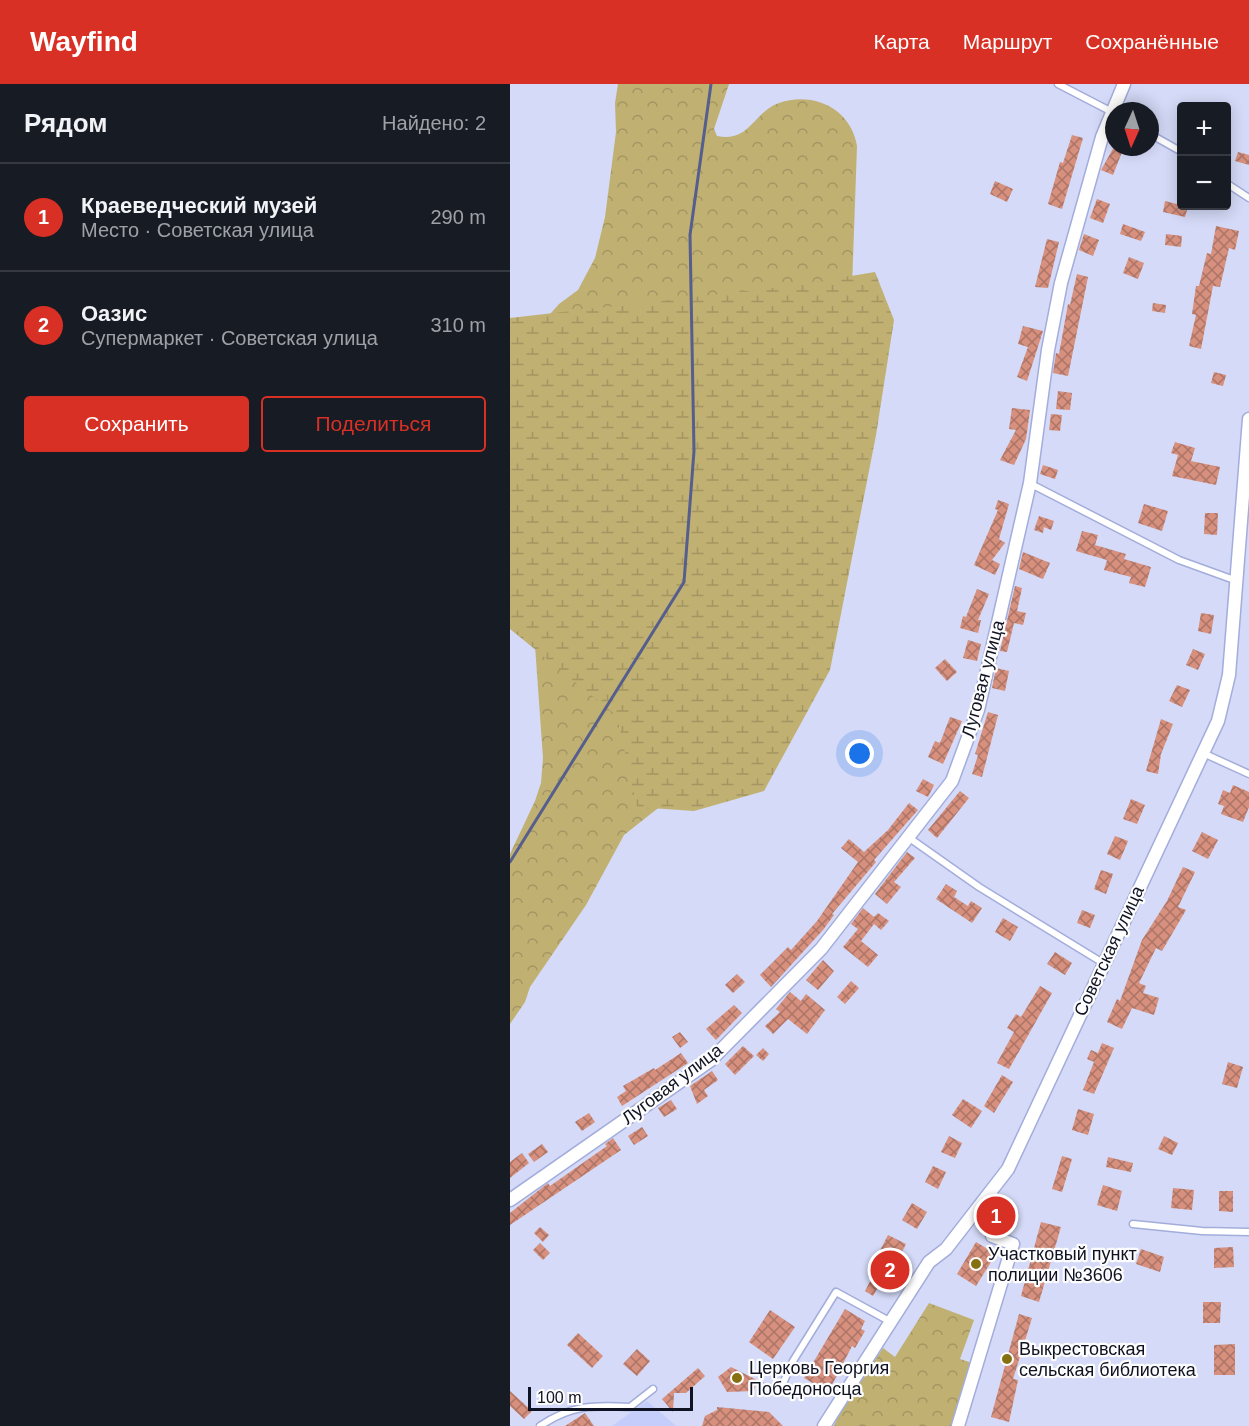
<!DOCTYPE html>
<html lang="ru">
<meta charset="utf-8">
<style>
:root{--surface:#171b24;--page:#242831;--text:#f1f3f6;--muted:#9ea1a6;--line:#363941;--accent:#d93025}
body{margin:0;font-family:Helvetica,sans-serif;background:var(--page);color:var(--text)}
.controls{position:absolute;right:18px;top:18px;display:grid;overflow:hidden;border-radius:6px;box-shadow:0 3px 15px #0003}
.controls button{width:54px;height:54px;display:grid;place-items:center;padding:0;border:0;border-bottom:2px solid var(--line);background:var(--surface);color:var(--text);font:30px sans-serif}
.compass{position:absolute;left:595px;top:18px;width:54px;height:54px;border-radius:50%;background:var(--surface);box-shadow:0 3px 15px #0003;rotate:183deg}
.scale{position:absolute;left:18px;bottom:15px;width:165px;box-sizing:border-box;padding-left:6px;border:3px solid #0f1222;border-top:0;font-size:16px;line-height:21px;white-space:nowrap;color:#0f1222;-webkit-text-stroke:4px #fdfdfd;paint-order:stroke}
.you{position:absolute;left:350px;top:670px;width:21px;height:21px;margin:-15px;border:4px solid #fff;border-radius:50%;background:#1a73e8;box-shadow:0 0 0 9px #1a73e833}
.badge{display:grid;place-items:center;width:39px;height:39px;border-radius:50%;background:var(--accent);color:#fff;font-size:20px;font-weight:700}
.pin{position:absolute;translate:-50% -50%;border:3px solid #fff;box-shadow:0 2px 6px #0006}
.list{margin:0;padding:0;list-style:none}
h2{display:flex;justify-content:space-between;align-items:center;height:78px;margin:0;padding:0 24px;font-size:26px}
h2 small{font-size:20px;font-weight:400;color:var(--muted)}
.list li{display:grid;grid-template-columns:39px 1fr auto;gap:18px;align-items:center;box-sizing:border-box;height:108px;padding:0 24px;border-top:2px solid var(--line)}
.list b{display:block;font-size:22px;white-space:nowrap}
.list p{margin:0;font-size:20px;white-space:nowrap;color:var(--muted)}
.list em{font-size:20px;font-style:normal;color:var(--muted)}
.actions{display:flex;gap:12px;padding:18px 24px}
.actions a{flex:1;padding:14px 0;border:2px solid var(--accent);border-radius:6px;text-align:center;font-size:21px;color:var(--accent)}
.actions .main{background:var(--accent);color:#fff}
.map{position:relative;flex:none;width:739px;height:1342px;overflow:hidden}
header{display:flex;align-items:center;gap:36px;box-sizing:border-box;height:84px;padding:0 30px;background:var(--accent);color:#fff}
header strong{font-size:28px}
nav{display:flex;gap:33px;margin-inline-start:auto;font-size:21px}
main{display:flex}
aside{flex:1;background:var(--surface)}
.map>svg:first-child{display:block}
.built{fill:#c5cefa}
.forest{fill:url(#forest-crowns)}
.wetland{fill:url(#wetland-marsh)}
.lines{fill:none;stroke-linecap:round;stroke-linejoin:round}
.stream{stroke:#555e8c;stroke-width:3}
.building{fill:url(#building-cross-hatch)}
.lane-casing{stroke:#a3addb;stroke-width:9}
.street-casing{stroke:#a3addb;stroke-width:15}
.lane{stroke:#fff;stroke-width:6}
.street{stroke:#fff;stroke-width:12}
.poi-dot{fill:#857111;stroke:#fdfdfd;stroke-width:2}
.labels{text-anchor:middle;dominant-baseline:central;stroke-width:4.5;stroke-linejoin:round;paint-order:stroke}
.street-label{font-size:18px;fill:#0f1222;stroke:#fdfdfd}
.poi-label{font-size:18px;fill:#0f1222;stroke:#fdfdfd;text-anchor:start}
</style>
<header>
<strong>Wayfind</strong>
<nav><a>Карта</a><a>Маршрут</a><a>Сохранённые</a></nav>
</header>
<main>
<aside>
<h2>Рядом<small>Найдено: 2</small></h2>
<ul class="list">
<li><span class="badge">1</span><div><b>Краеведческий музей</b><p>Место · Советская улица</p></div><em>290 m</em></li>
<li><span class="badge">2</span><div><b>Оазис</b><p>Супермаркет · Советская улица</p></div><em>310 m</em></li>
</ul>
<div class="actions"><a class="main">Сохранить</a><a>Поделиться</a></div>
</aside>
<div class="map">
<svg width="739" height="1342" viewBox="0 0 739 1342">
<defs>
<pattern id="forest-crowns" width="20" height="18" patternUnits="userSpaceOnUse" patternTransform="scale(1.5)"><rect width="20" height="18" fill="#c0b072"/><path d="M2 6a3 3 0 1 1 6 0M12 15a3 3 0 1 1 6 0" fill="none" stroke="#a49662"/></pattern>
<pattern id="wetland-marsh" width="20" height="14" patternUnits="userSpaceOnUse" patternTransform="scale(1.5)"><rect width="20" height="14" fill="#c0b072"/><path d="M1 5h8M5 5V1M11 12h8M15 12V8" fill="none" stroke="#a49662"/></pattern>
<pattern id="building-cross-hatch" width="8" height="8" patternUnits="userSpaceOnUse" patternTransform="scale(1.5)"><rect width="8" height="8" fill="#d6907d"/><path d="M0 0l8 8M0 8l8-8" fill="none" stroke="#ac7466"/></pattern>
</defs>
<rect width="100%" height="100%" fill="#d4daf7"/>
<!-- built -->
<path class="built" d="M137 1317 166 1342H102Z"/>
<!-- forest -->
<path class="forest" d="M108 0H219L204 45 207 52C240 59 243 28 269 19 304 7 341 25 347 62L342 203 190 691 114 751 76 821 20 903 15 918 0 940V770L25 717 31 699 33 674 22 519 26 246 49 220 68 206 85 174 95 133 106 48 105 19Z
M419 1219 464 1236 450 1275 462 1279 443 1342H324L328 1332 373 1264 385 1273Z"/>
<!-- wetland -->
<path class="wetland" d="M365 188 384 236 366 351 320 586 254 707 184 727 127 723 107 632 0 545V234L281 202Z"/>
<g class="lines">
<!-- stream -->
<path class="stream" d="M0 778 174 498 184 367 180 151 201 0"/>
</g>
<!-- building -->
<path class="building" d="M562 51 573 54 552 125 538 120 550 78 553 79Z
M604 63H614L603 91 591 86Z
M728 68 739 71V81L725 77Z
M485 97 503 105 497 118 480 110Z
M587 115 600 120 593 139 580 134Z
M655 117 678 123 675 133 653 128Z
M613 140 635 148 631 157 610 150Z
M706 142 729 147 725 166 719 164 710 203 703 202 691 265 679 262 686 231 682 230 686 202H689L697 169 701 170Z
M574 150 589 156 583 172 569 166Z
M656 150 672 152 671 163 655 161Z
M537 155 549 158 538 204 525 203Z
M619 173 634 179 628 195 613 189Z
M567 190 578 193 558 292 543 289 546 269 549 270 558 220 560 221Z
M643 219 656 221 655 229 642 227Z
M513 242 533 247 517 297 507 293 518 263 508 260Z
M704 288 716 291 713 302 701 299Z
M548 307 562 309 560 326 546 325Z
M502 324 520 326 516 355 504 381 490 376 506 346 499 345Z
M541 330 552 331 550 347 539 346Z
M665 358 685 364 681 377 710 383 706 401 662 392 668 371 661 369Z
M533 381 548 386 545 395 530 390Z
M488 416 499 420 489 455 495 459 482 476 490 480 485 491 464 481 488 426 485 425Z
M634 420 658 427 652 447 628 439Z
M695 429H708L707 451 694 450Z
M529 432 544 437 541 446 534 443 533 449 524 446Z
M572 447 588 451 585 461 616 470 614 475 641 483 635 503 619 499 621 493 594 486 597 476 566 467Z
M513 468 540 479 533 495 509 485Z
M505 502 512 504 507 527 516 529 513 541 504 539 497 568 490 567Z
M467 505 479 510 468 536H471L468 549 450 544 453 532 456 533Z
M691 529 704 531 701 550 688 547Z
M458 556 471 560 467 577 453 574Z
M683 565 695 570 688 586 676 581Z
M435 575 447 588 437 597 425 584Z
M486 584 499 587 495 607 482 604Z
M667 601 680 606 672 623 659 617Z
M478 628 488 631 472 693 462 690 468 671 465 670Z
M440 633 452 637 433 680 418 673 425 657 430 659Z
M651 635 663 640 651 670 648 690 636 687Z
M413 695 424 701 418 713 406 707Z
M723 701 739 708V723L733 738 711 730 714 722 708 720 713 706 720 709Z
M450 707 459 714 427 754 418 746Z
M621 715 635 721 627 740 613 735Z
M399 719 408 726 364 776 366 778 322 830 324 831 313 846 261 903 250 891 278 863 281 866 307 837 348 778 331 764 339 755 354 768 378 746Z
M692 748 708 756 698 775 682 767Z
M605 752 618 757 610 776 597 770Z
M397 768 405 774 384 798 391 803 377 820 365 810Z
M673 783 685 788 668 823 676 826 652 867 646 864 629 899 636 902 633 909 649 914 644 931 622 924 612 945 597 938 607 915 610 917 632 856 657 817Z
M591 786 603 790 596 810 584 805Z
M436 800 447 807 444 813 458 822 461 817 472 824 462 839 426 815Z
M353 824 364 833 368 829 379 837 371 846 364 840 351 857 368 871 358 883 333 863 348 845 341 840Z
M572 826 585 831 580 844 567 839Z
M493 834 508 843 500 857 485 848Z
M545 868 562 879 555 891 537 880Z
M313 876 324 887 308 906 296 896Z
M227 890 235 898 223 909 215 901Z
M341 897 349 904 335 920 327 913Z
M530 902 542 909 499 985 487 979 504 948 497 944 506 930 511 933Z
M280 908 291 917 296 910 315 926 297 950 278 935 263 950 255 942 270 928 266 925Z
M224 921 232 929 206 956 196 945Z
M170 948 178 958 170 964 162 953Z
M592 959 604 964 584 1010 573 1006 584 978 577 975 581 966 588 969Z
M233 962 244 972 225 991 215 980Z
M253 964 259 970 253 977 246 971Z
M171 969 178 979 112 1022 107 1013 116 1007 113 1002 144 984 145 986Z
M718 978 733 983 727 1004 712 1000Z
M202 987 208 996 194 1006 198 1012 187 1020 180 1002Z
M492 991 503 998 484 1029 474 1022Z
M453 1015 472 1027 461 1044 442 1031Z
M161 1016 167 1025 154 1033 148 1024Z
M568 1025 584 1030 578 1051 562 1046Z
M79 1029 85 1038 72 1047 65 1038Z
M132 1043 138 1052 124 1061 118 1052Z
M439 1052 452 1059 445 1074 431 1068Z
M654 1052 668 1059 662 1071 648 1065Z
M103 1054 111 1066 0 1141V1129L38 1099 40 1102 97 1062 95 1060Z
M32 1060 38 1068 24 1078 18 1070Z
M12 1069 19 1079 0 1094V1078Z
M552 1072 562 1075 552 1108 542 1105Z
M598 1073 623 1079 621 1088 596 1083Z
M423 1082 436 1088 428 1105 415 1098Z
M593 1101 612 1107 607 1127 587 1121Z
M663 1104 684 1106 682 1126 661 1124Z
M709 1107H723V1128L709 1127Z
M492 1111 500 1115 494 1127 497 1128 493 1137 497 1138 493 1147 473 1142 482 1123 486 1125Z
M402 1119 417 1128 407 1145 392 1136Z
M531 1138 551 1143 529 1218 511 1212Z
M30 1143 39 1151 33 1158 24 1149Z
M378 1151 396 1160 380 1191 376 1189 363 1212 355 1207 367 1184 362 1182Z
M466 1158 486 1170 466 1202 447 1190Z
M30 1159 40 1169 33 1176 23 1166Z
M723 1163 724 1183 704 1184V1164Z
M631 1165 654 1173 650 1188 626 1180Z
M693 1218H711L710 1239H693Z
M335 1225 355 1237 351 1245 355 1247 345 1264 342 1262 322 1301 318 1298 313 1305 294 1294Z
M260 1226 285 1243 263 1275 239 1258Z
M509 1230 522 1234 503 1295 508 1296 499 1338 481 1333Z
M68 1249 93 1272 82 1284 57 1261Z
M725 1260V1291H704V1261Z
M127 1265 140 1277 127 1292 113 1280Z
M221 1283 247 1296 244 1307 217 1308 208 1293Z
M188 1284 195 1292 176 1309H164L163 1328 152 1315Z
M0 1307 22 1327 14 1335 0 1322Z
M207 1323 259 1328 273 1342H192L195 1332 207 1326Z
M75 1329 84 1342H55Z"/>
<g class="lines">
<!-- lane casing -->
<g class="lane-casing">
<path id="lane" d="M548 0 604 29
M640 50 672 68
M716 99 739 114
M521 400 669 476 727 497
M693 669 739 690
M398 753 469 803 593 879
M623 1140 692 1147 739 1148
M253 1303 270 1306 283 1277 326 1208 381 1238
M30 1342C61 1321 83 1321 120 1323L143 1305"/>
</g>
<!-- street casing -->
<g class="street-casing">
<path id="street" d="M0 1116 201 976 311 865 442 697 468 626 520 399 538 266 551 199 592 53 614 0
M314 1342 419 1178 436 1165 498 1085 708 637 719 591 739 335
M448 1342 503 1160 482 1152"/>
</g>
<!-- lane -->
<use href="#lane" class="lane"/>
<!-- street -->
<use href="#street" class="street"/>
</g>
<!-- markers -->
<g class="poi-dot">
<circle cx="466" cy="1180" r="6"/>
<circle cx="497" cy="1275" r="6"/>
<circle cx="227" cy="1294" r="6"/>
</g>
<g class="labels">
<!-- street labels -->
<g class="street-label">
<text transform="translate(473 595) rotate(-75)">Луговая улица</text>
<text transform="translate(599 867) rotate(-65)">Советская улица</text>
<text transform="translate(162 1000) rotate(-37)">Луговая улица</text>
</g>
<!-- poi labels -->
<g class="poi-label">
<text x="478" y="1170">Участковый пункт<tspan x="478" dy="21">полиции №3606</tspan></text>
<text x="509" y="1265">Выкрестовская<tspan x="509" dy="21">сельская библиотека</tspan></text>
<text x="239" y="1284">Церковь Георгия<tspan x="239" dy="21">Победоносца</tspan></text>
</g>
</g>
</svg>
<div class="controls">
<button>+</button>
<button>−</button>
</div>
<svg class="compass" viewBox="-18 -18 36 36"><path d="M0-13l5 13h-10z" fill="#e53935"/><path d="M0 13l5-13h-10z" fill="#9ea1a6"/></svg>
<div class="scale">100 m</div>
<div class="you"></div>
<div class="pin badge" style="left:486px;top:1132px">1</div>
<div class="pin badge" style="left:380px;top:1186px">2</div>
</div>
</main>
